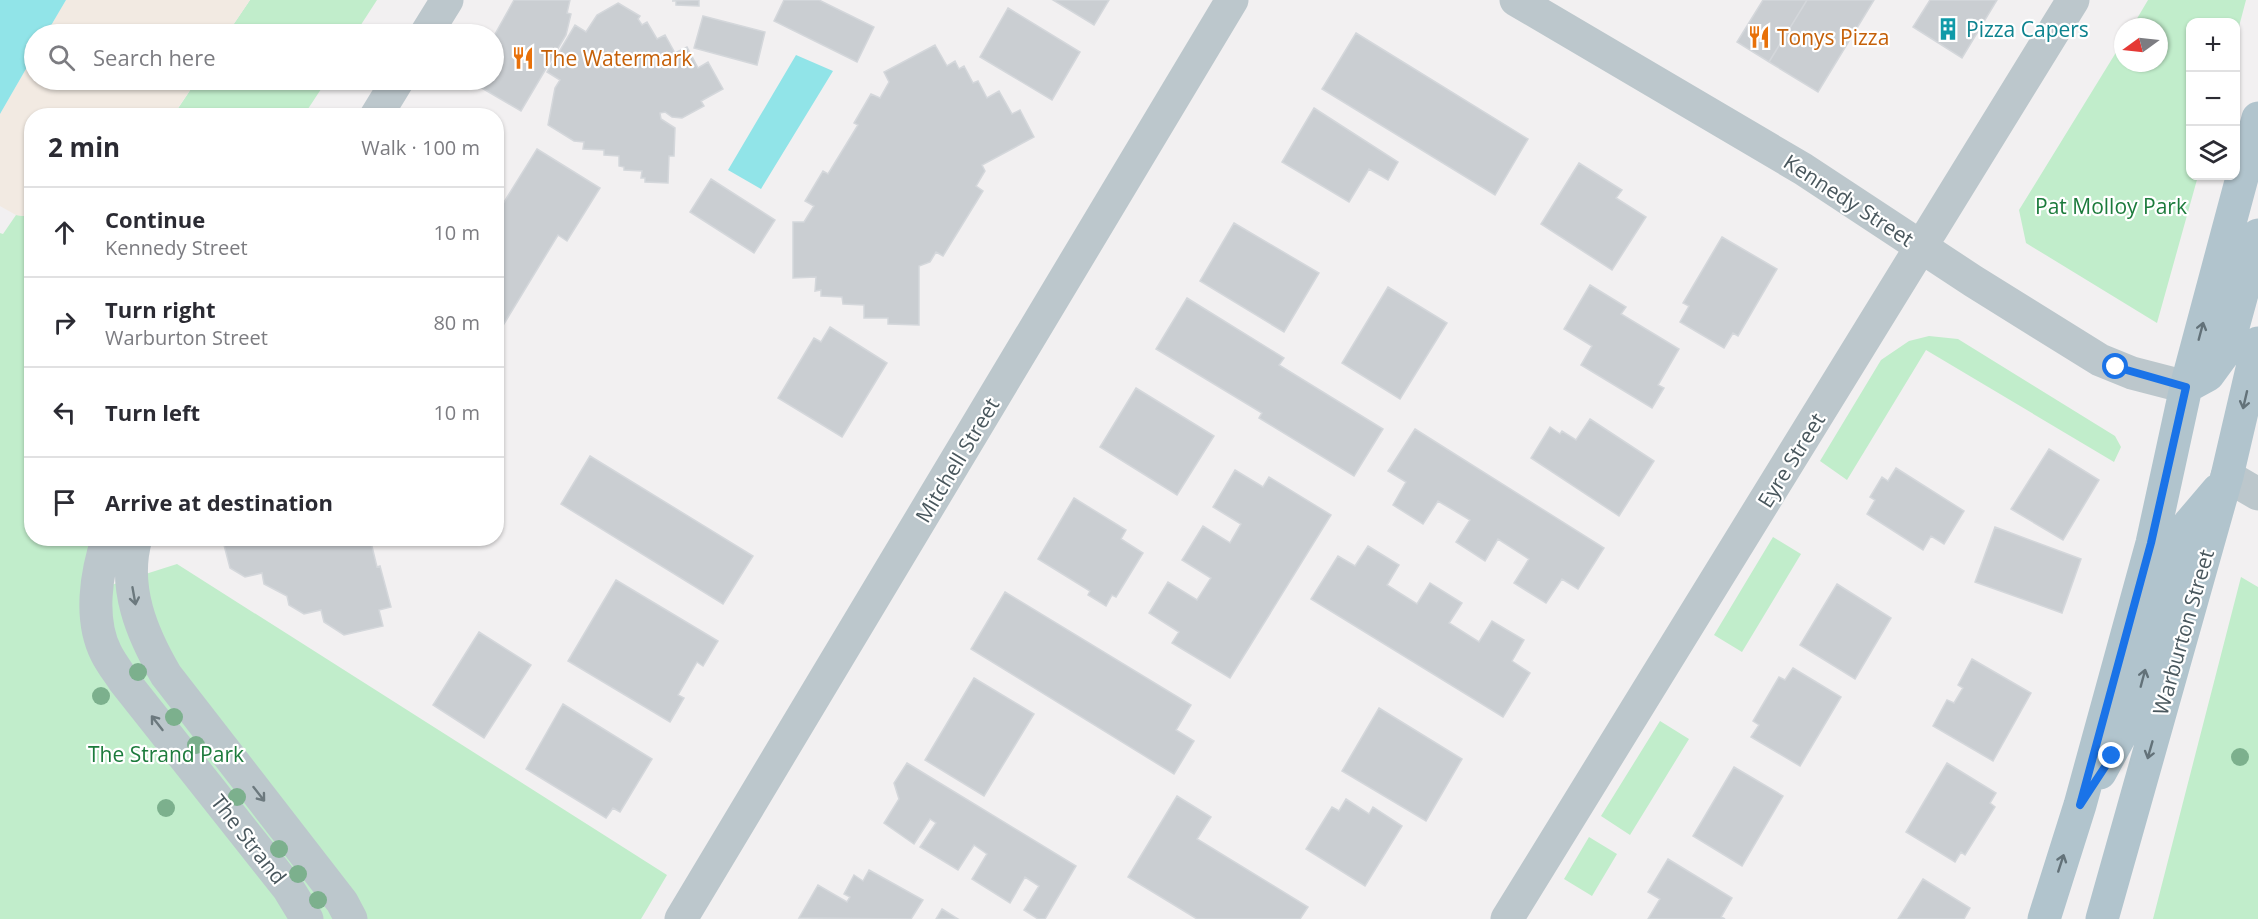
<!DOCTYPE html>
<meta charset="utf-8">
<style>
:root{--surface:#fff;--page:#f2f2f3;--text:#2b2b33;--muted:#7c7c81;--line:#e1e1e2}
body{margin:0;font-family:"Open Sans",sans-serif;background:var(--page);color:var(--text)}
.controls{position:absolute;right:18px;top:18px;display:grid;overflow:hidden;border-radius:12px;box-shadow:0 2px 4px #0004}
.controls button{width:54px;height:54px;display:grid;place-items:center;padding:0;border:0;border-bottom:2px solid var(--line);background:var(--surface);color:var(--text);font:30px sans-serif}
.compass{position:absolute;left:2114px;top:18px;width:54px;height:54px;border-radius:50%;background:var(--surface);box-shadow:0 2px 4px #0004;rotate:255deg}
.stop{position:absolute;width:18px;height:18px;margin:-14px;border:4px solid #1a73e8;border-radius:50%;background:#fff}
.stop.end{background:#1a73e8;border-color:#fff;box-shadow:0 2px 6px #0008}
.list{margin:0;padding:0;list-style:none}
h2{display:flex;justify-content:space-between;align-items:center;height:78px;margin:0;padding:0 24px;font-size:26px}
h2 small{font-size:20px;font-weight:400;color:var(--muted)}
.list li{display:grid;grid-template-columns:39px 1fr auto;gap:18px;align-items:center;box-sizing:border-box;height:90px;padding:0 24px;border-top:2px solid var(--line)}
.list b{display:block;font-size:22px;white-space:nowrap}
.list p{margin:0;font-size:20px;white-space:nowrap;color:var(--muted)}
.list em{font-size:20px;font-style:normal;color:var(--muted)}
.icon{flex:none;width:33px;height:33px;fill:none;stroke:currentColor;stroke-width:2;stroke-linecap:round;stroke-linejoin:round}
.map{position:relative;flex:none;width:2258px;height:919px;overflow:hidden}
.search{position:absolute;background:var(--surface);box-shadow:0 2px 4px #0004;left:24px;top:24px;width:480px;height:66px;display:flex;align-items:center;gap:15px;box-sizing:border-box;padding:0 21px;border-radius:33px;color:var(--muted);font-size:22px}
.panel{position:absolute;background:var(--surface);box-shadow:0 2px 4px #0004;left:24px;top:108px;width:480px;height:438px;border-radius:24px}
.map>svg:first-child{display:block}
.green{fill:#c1edcb}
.sand{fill:#f2eae2}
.water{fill:#91e4e8}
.building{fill:#caced2;stroke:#d4d7db;stroke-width:1.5}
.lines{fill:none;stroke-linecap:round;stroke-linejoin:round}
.minor{stroke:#bcc7cc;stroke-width:33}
.major{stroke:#b1c4cd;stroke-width:33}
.tree{fill:#7cb08d}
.oneway{stroke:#637279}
.oneway2{stroke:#6c797e}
.route{stroke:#1a73e8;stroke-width:8}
.labels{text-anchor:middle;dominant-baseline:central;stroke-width:4.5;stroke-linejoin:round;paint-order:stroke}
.culture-label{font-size:21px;fill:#0d838f;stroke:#fff;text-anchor:start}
.food-label{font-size:21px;fill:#c56008;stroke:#fff;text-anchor:start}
.street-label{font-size:21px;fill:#49575d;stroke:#fff}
.park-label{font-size:21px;fill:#1c7b3c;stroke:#fff}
</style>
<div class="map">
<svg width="2258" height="919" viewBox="0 0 2258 919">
<rect width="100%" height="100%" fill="#f2f0f1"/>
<!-- green -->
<path class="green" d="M250 0H377L355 34H227Z
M2148 0H2246L2236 38V22H2190V176H2198L2157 323 2026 243 2019 210 2123 41V63H2159V27H2132Z
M197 80H327L304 115 173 116Z
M16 215 31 217 32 538 91 539 86 593 177 564 667 875 641 919H0V233L3 234Z
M1929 336 1958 339 2115 436 2121 447 2114 462 1926 350 1847 480 1820 461 1881 360 1909 341Z
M1773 537 1801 554 1742 652 1714 635Z
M2241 577 2258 587V919H2153Z
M1660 721 1689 739 1630 835 1601 816Z
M1589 837 1617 854 1592 896 1564 879Z"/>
<!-- sand -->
<path class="sand" d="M66 0H250L227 34H46Z
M34 55V80H197L173 115 32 116 31 217 16 215 0 206V114Z"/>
<!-- water -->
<path class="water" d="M0 0H66L46 34H34V55L0 114Z
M796 55 833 71 761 189 728 170Z"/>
<!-- building -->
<path class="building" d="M514 0H570L567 13 571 14 566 35 521 111 468 80H494V36Z
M699 0V6L676 5V1H672Z
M784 0H819L874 27 857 62 774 21Z
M1053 0H1109L1094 25Z
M1763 0H1807L1769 62 1737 42Z
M1807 0H1874L1818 92 1769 62Z
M1930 0H1997L1962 58 1913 27Z
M618 3 640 16 638 19 642 25 647 22 657 39 665 35 675 53 687 47 698 68 708 62 723 89 701 101 704 106 682 118 672 117 665 112 660 113 661 119 675 128 674 156H669L668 183 645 182V178H641L642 171 624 170V167L619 166V156L604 155V150L583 149 584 142 574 141 548 125 555 88 560 80 547 72 575 25 586 32 597 15Z
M1008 8 1080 52 1052 100 980 57Z
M703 16 765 32 757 65 694 48Z
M1356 33 1528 139 1495 195 1322 89Z
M935 45 947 66 955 61 959 69 964 66 973 83 978 81 987 98 999 91 1012 114 1020 110 1034 137 982 165 985 171 976 186 983 191 943 256 936 252 930 262 919 266V325L888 324V318H864V305L843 304 842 297 821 296V290L815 291 816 277 793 278V222H804L814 206 805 201 823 171 828 174 858 125 854 123 871 94 880 98 889 82 884 72Z
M1314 108 1398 162 1388 180 1369 169 1349 202 1282 162Z
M537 149 600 188 567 241 558 235 496 337V215Z
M1579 163 1622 190 1616 198 1646 217 1612 270 1541 224Z
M711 179 775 220 754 253 690 212Z
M1234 223 1319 273 1284 332 1200 281Z
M1722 237 1777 269 1738 336 1733 333 1724 348 1680 322 1689 306 1683 303Z
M1590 285 1626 307 1621 314 1679 349 1658 385 1664 388 1652 408 1581 365 1592 346 1564 329Z
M1388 287 1447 323 1400 399 1342 363Z
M1187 298 1284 358 1279 365 1383 429 1354 476 1259 418 1262 413 1156 349Z
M830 327 887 363 842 437 778 398 814 338 821 342Z
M1136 388 1214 436 1177 495 1100 447Z
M1590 419 1654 461 1619 516 1531 458 1550 427 1560 434 1562 431 1576 440Z
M1415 429 1604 548 1578 589 1562 579 1546 603 1514 583 1529 559 1498 539 1485 561 1456 542 1470 520 1438 501 1423 524 1393 505 1406 482 1388 471Z
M2049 449 2099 480 2063 540 2011 509Z
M590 456 753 556 723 604 561 504Z
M1896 468 1964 511 1944 544 1931 536 1923 550 1867 514 1875 500 1870 497 1882 477 1888 481Z
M1235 470 1263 487 1269 477 1331 515 1230 678 1172 643 1179 632 1149 613 1168 582 1197 600 1211 578 1182 560 1203 526 1230 543 1241 524 1213 507Z
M1074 498 1126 530 1121 539 1143 553 1116 597 1112 595 1106 606 1088 595 1090 591 1038 559Z
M1995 527 2081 559 2062 613 1975 582Z
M227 538H370L377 567 380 566 391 607 379 610 383 626 344 635 324 622 321 610 304 614 289 605 287 596 264 584 262 573 245 577 230 568 224 545Z
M1368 546 1399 565 1387 585 1417 604 1430 583 1462 603 1449 623 1479 642 1492 621 1524 640 1512 661 1530 673 1503 717 1311 599 1338 556 1355 566Z
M616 580 718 641 703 666 697 662 678 695 684 698 670 722 568 661Z
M1837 584 1891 618 1855 679 1800 645Z
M1005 592 1191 705 1176 730 1194 741 1174 774 971 649Z
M479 632 531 665 484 738 433 705Z
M1972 659 2031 693 1993 761 1933 726 1947 700 1954 703 1963 688 1958 685Z
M1793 668 1841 697 1800 766 1751 737 1759 725 1753 721 1779 677 1785 680Z
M974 678 1034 714 984 796 925 760Z
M563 704 652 759 620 812 613 808 606 818 526 769Z
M1379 708 1462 759 1426 821 1342 771Z
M907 763 1076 866 1045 919H1038L1024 910 1039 886 1025 877 1010 903 972 879 987 854 974 845 958 870 920 847 936 823 930 819 914 844 884 823 899 799 894 783Z
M1947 763 1996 793 1990 803 1995 807 1965 855 1961 852 1955 862 1906 832Z
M1734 767 1783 796 1742 866 1693 836Z
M1177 796 1211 817 1197 839 1308 907 1300 919H1197L1128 877Z
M1346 799 1369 814 1373 807 1402 826 1365 886 1306 849 1332 807 1339 811Z
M1668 859 1732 898 1721 917 1725 919H1648L1660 899 1648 892Z
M869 870 923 900 911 919 799 918 818 885 847 902 850 897 844 894 854 875 863 881Z
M1923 879 1970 908 1964 919H1898Z
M942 909 958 919H936Z"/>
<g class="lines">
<!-- minor -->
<path class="minor" d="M1516 0 1803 169 1973 281 2100 360 2132 373 2186 387
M426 34 447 0
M376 116 398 80
M2227 476 2258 494
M108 538C96 573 89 619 106 653 111 663 118 672 124 681L288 888 307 919
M136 538C122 587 142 634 166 675L342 902 351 919
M681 919 1232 0
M1507 919 2073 0"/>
<!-- major -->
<path class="major" d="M2186 387 2208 375 2227 349 2258 235
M2100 773 2134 710 2180 540 2189 524 2218 490
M2044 919 2080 805 2152 543 2186 387 2258 118
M2102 919 2227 476 2258 343"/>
</g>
<!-- trees -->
<g class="tree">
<circle cx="138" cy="672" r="9"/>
<circle cx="101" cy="696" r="9"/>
<circle cx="174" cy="717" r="9"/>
<circle cx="196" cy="745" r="9"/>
<circle cx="2240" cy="757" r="9"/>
<circle cx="237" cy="797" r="9"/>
<circle cx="166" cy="808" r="9"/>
<circle cx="279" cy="849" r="9"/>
<circle cx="298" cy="874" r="9"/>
<circle cx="318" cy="900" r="9"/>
</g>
<!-- one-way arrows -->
<defs><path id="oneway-shaft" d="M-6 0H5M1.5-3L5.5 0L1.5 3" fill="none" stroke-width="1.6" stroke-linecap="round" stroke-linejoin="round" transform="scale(1.5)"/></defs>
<g class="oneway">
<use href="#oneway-shaft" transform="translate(2201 331) rotate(-75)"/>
<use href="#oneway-shaft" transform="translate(2245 400) rotate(103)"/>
<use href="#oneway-shaft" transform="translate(2143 678) rotate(-75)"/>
<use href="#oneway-shaft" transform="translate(2150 750) rotate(106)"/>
<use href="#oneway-shaft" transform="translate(2061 863) rotate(-72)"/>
</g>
<g class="oneway2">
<use href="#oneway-shaft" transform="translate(134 596) rotate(80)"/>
<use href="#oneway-shaft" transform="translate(157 723) rotate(-128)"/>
<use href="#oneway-shaft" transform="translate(259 794) rotate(52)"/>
</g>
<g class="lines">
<!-- route -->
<path class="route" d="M2112 756 2080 805 2151 543 2186 387 2116 367"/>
</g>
<!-- icons -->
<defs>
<g id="building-bare" transform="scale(1.8)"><path d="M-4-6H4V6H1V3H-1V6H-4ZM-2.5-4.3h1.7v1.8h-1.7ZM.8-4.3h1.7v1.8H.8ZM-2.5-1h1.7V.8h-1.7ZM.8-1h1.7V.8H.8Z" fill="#0f9aa8" stroke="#fff" stroke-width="2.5" paint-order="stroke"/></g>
<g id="restaurant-bare" transform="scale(1.8)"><path d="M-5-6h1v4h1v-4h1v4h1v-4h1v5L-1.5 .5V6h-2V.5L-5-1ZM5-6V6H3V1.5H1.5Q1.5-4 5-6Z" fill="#e8710a" stroke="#fff" stroke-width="2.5" paint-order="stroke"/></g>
</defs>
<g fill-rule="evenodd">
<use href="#building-bare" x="1948" y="29"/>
<use href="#restaurant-bare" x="1759" y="37"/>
<use href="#restaurant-bare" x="523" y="58"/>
</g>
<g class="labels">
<!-- culture labels -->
<g class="culture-label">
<text x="1966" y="29">Pizza Capers</text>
</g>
<!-- food labels -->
<g class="food-label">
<text x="1777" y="37">Tonys Pizza</text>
<text x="541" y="58">The Watermark</text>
</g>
<!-- street labels -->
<g class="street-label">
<text transform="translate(1849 200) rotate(33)">Kennedy Street</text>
<text transform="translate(957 460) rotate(-59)">Mitchell Street</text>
<text transform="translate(1791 460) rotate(-58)">Eyre Street</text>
<text transform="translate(2183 632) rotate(-74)">Warburton Street</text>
<text transform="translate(249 839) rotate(52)">The Strand</text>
</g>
<!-- park labels -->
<g class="park-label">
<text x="2111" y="206">Pat Molloy Park</text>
<text x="166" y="754">The Strand Park</text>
</g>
</g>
</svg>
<div class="controls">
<button>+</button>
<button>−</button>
<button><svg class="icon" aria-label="layers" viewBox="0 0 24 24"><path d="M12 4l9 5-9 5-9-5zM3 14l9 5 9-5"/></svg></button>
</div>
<svg class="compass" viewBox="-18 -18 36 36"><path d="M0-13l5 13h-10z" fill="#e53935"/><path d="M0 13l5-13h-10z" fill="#7c7c81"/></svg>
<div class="stop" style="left:2116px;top:367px"></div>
<div class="stop end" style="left:2112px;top:756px"></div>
<div class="search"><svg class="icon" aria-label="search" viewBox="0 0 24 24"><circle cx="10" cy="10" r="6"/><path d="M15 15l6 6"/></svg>Search here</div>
<section class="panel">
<h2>2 min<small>Walk · 100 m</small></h2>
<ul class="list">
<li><svg class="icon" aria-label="ahead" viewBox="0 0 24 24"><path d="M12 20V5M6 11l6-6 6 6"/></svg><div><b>Continue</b><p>Kennedy Street</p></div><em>10 m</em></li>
<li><svg class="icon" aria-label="right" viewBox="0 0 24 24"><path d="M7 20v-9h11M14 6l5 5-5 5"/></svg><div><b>Turn right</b><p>Warburton Street</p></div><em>80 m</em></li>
<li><svg class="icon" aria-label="left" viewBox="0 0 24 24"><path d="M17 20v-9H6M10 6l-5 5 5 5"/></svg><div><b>Turn left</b></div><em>10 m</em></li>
<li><svg class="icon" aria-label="arrive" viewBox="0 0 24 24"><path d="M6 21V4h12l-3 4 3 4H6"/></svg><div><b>Arrive at destination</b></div></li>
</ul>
</section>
</div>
